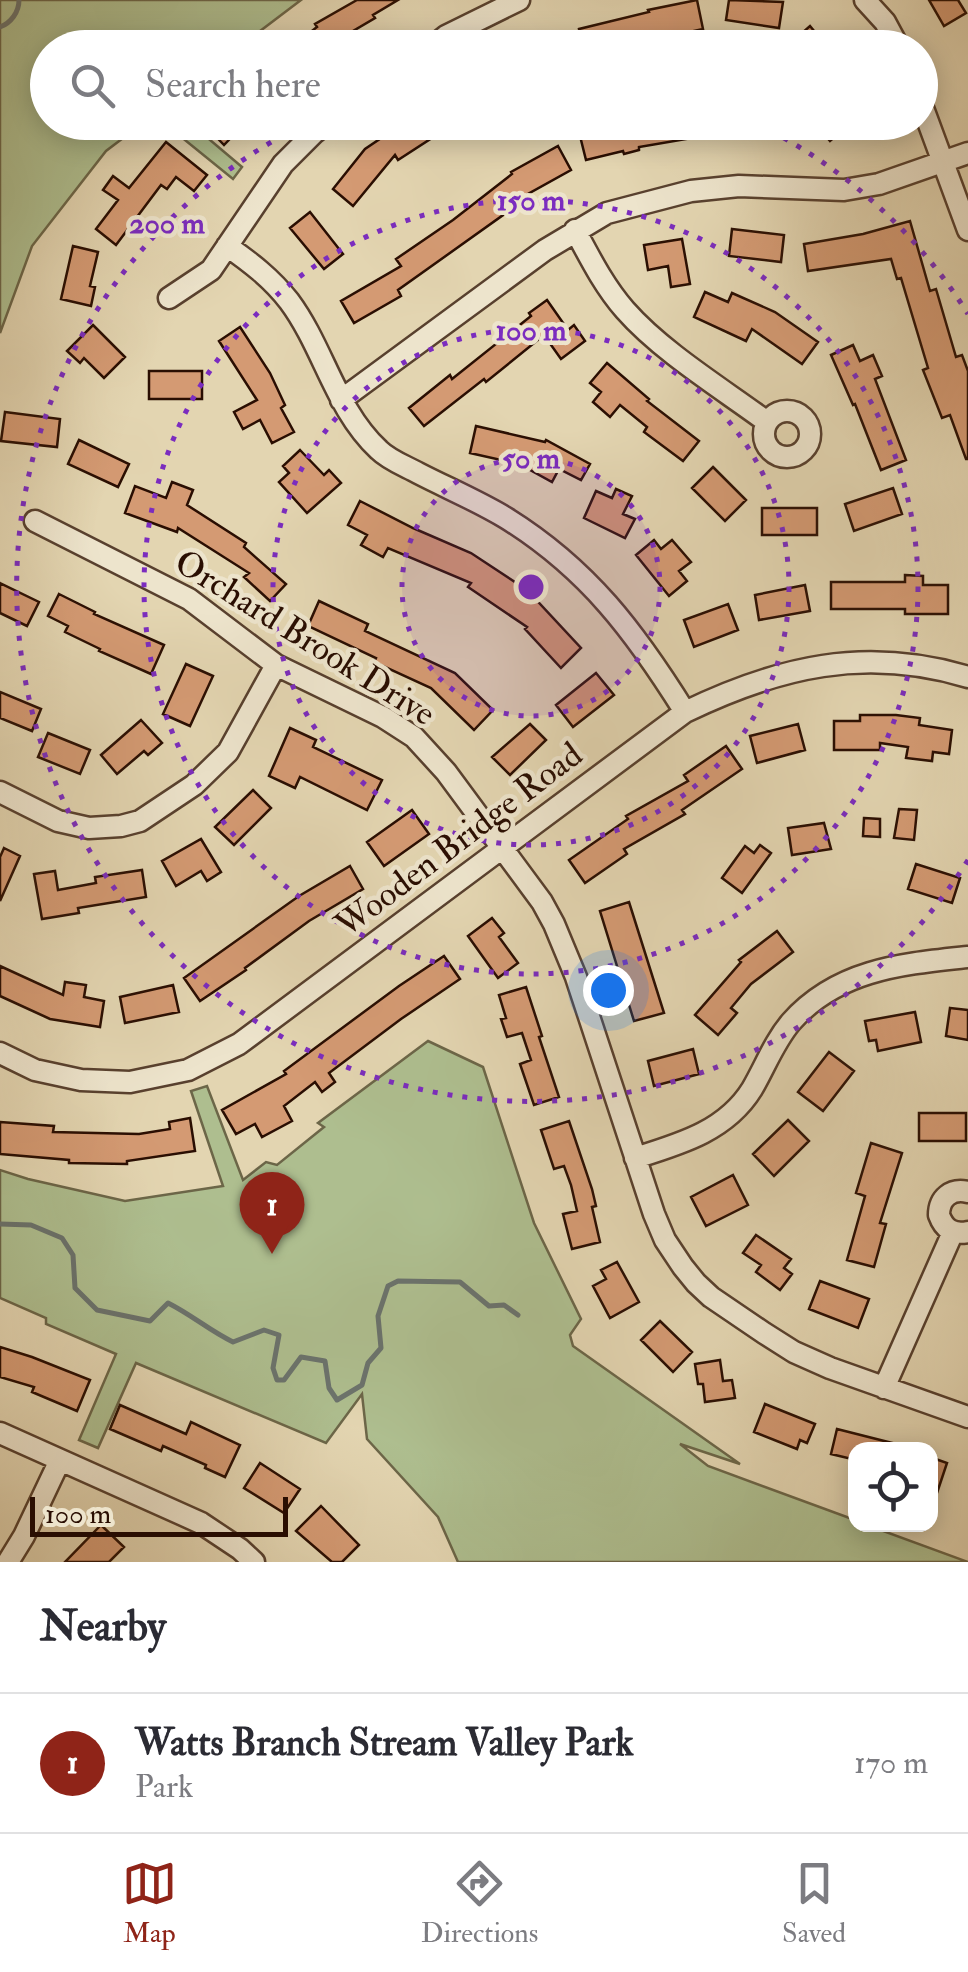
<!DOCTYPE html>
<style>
:root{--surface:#fff;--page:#f2f2f3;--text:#2b2b33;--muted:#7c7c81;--line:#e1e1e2;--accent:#8f2418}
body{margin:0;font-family:"IM FELL Double Pica",serif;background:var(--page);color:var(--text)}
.controls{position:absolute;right:30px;bottom:30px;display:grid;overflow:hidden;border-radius:20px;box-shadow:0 5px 25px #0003}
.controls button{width:90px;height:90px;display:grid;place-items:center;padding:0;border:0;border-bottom:2px solid var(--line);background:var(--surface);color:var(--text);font:50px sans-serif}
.scale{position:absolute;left:30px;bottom:25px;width:258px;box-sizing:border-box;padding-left:10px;border:5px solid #2a0e02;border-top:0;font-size:28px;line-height:35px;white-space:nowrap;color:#2a0e02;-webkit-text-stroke:8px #ede4cc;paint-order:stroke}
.you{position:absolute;left:608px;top:990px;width:35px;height:35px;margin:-25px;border:8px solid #fff;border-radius:50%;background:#1a73e8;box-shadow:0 0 0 15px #1a73e833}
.badge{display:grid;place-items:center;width:65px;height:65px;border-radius:50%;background:var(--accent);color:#fff;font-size:32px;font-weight:700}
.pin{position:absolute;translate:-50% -82px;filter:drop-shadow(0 2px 5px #0008)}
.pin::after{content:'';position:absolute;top:52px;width:35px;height:30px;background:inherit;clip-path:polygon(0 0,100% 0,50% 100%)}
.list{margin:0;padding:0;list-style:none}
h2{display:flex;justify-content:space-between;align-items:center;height:130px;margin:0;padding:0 40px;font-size:42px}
h2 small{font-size:32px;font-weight:400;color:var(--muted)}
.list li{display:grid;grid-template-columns:65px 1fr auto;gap:30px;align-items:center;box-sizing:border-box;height:140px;padding:0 40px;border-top:2px solid var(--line)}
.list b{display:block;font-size:38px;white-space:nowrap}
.list p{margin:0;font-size:32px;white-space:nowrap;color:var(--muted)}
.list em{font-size:32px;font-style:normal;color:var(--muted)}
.icon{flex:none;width:55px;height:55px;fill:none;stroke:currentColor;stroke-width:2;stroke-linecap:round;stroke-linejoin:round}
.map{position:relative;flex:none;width:968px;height:1562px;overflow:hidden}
.search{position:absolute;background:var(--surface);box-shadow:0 5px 25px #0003;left:30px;right:30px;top:30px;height:110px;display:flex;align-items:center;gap:25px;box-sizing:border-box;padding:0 35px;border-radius:55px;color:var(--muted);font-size:38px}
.sheet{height:270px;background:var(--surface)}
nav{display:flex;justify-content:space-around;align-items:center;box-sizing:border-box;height:140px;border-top:2px solid var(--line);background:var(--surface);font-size:28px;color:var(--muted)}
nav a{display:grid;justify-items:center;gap:5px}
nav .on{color:var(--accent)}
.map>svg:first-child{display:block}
.green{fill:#aebe8f;stroke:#6c6648;stroke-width:2.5}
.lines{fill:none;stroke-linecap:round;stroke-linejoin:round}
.stream{stroke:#6b736d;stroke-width:5}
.building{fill:#d49a73;stroke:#2a0e02;stroke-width:2.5}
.minor-casing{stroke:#58402e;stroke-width:25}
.minor{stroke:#ede4cc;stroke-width:20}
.ring{fill:none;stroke:#7b2cbf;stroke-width:5;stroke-dasharray:5 10}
.labels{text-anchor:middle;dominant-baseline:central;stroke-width:9;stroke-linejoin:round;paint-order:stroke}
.street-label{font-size:35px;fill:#2a0e02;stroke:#ede4cc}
.centre{fill:#7b2cbf;stroke:#ede4cc;stroke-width:5}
.ring-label{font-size:30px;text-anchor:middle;font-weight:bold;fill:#7b2cbf;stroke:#ede4cc;stroke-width:9;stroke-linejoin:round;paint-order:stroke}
</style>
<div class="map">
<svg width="968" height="1562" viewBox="0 0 968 1562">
<rect width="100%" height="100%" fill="#e3d5b1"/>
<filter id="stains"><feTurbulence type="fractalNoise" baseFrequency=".002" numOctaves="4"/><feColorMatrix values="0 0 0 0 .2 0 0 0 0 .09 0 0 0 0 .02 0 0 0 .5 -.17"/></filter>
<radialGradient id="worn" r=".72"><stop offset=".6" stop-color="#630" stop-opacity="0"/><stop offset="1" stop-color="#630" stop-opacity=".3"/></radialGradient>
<!-- green -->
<path class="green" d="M0 0H301L239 47 48 48V122L143 123 106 151 32 246 0 333Z
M164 123H190L242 167 233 179Z
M428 1041 483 1067 534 1223 581 1319 570 1335 573 1346 740 1464 680 1444 708 1466 855 1520 856 1524 867 1525 968 1562H458L438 1517 367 1439 362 1394 326 1443 136 1363 98 1448 79 1440 116 1354 46 1324V1318L0 1298V1170L28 1179 125 1201 223 1186 191 1091 207 1086 243 1180 266 1162 277 1165 324 1127 318 1123Z"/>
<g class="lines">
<!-- stream -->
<path class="stream" d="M0 27C11 23 19 12 19 0
M0 1224 31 1225 62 1238 73 1255 75 1288 97 1310 150 1321 168 1303C192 1315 210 1331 233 1342L264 1330 279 1335 273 1368 277 1380H284L301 1357 325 1361 329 1388 337 1400 362 1385 368 1363 381 1348 378 1316 388 1286 398 1281 460 1282 489 1306 504 1305 518 1315"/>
</g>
<!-- building -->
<path class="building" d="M357 0H398L373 15 375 18 324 48H290L317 27 315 24Z
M697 0 703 29 617 48H583L579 29 649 12 648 10Z
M729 0 783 2 779 28 726 20Z
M929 0H958L966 13 944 26Z
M810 26 828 48H785Z
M202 122H246L224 145Z
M405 122H431L438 134 398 160 395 155 353 206 333 189 365 149Z
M635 122H779V136H727V132L639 147V150L624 154 623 151 586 160 580 136Z
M814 122H852L830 141Z
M166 142 207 175 194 191 176 177 167 189 161 185 116 245 96 229 118 200 103 190 113 176 129 188Z
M558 146 571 170 510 204 513 208 398 290 401 296 354 323 341 301 401 266 396 259 453 220 512 174 511 172Z
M310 212 343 254 324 269 290 228Z
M910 221 930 291 936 289 956 357 962 355 968 371V459H966L950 415 942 418 923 370 928 368 901 278 897 279 891 259 808 271 804 244 863 234Z
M732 229 784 235 781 262 729 256Z
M682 239 690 284 671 287 668 266 648 270 644 245Z
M73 246 98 252 90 286 95 287 91 306 61 299Z
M705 292 728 302 732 293 775 312 818 342 802 364 752 329 746 341 694 317Z
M547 300 568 330 574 325 585 341 561 359 544 335 486 382 484 379 424 426 409 408 450 375 452 379 531 316 529 313Z
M93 325 125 357 104 378 84 358 80 363 67 351Z
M240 327 270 373 285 405 281 408 294 432 272 443 260 420 243 429 234 412 257 400 219 341Z
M853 345 860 361 873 355 882 376 875 379 906 460 881 470 855 404 853 405 831 355Z
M607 363 649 399 647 401 699 441 683 461 644 432 647 427 620 405 610 417 593 402 601 392 590 383Z
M149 371H202V399H149Z
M5 412 60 419 57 447 1 441Z
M476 426 545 442 546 440 590 464 581 480 559 469 552 482 519 464 470 453Z
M79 440 129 464 118 487 68 464Z
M300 450 324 475 329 470 341 483 307 513 279 482 289 473 283 466Z
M713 467 746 500 725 521 692 488Z
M172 482 193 490 187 505 246 543 244 547 286 584 270 601 244 577 249 573 178 528 177 532 125 513 135 486 166 498Z
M893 488 902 514 854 531 845 504Z
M616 489 632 496 623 514 635 519 625 538 584 518 596 491 612 498Z
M360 501 413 528 471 553 527 590 581 648 561 668 525 629 527 627 468 587 471 583 388 548 383 557 361 545 367 535 348 525Z
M762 508H817V535H762Z
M654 540 661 549 672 540 691 562 679 571 687 581 669 596 636 555Z
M905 575 923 576V585H948V614H905V609H831V582H905Z
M0 583 39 602 27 626 0 613Z
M805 585 810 611 759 620 755 595Z
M59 594 95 612 94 614 164 645 151 674 99 651 100 649 65 632 68 626 48 616Z
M319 601 368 624 365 631 455 673 493 710 474 730 431 688 374 662 376 658 308 626Z
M728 604 738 630 694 647 684 620Z
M186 664 213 676 190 726 163 714Z
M596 673 614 695 573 727 556 705Z
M0 692 41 709 32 731 0 718Z
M860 715H896L920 718 919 725 952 730 949 754 933 752 932 761 906 758 908 747 880 743V750H834V721H860Z
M141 720 162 743 148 755 144 751 117 774 101 755Z
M530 724 546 740 510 775 492 757Z
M798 724 805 750 757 763 750 736Z
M290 728 316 740 313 747 382 780 367 810 300 777 295 788 269 776Z
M48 733 90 750 80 774 38 757Z
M726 746 742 769 682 810 685 814 624 849 627 854 585 883 569 860 628 819 626 816 688 781 684 775Z
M253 790 271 808 234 845 215 827Z
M899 809 917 810 914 840 894 838Z
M412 810 429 834 384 866 367 842Z
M864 818 880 819V837L863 836Z
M824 823 831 849 792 855 788 828Z
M201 839 221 872 207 881 201 871 176 886 162 861Z
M760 845 771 853 742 893 722 878 745 846 754 853Z
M4 848 20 856 0 901V857Z
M916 864 960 878 952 903 908 889Z
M350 866 363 889 309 921 245 968 246 970 200 1001 184 978 299 896Z
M142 870 146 897 78 908 79 913 42 919 34 874 55 871 58 890 96 883 95 877Z
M629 902 664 1013 634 1021 600 911Z
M492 918 504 933 499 937 518 963 498 978 468 936Z
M777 931 793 952 751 984 731 1008 737 1013 718 1035 695 1015 741 962 739 960Z
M444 956 460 979 401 1019 329 1073 335 1082 322 1092 315 1082 284 1106 292 1121 262 1137 255 1124 236 1134 222 1110 286 1074 284 1071 399 986Z
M0 966 63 995 65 982 86 985 84 997 104 1001 100 1027 50 1019 0 996Z
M173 985 179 1012 125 1023 120 997Z
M526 987 542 1036 539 1037 559 1097 534 1105 520 1064 531 1060 522 1033 507 1037 501 1019 506 1018 499 995Z
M950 1008 968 1010V1040L946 1036Z
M915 1012 921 1042 878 1051 876 1040 869 1041 865 1021Z
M693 1049 699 1074 654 1086 648 1061Z
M829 1052 854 1071 823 1111 798 1092Z
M919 1113H966V1141H919Z
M190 1118 195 1151 127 1161V1164L69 1163V1160L0 1154V1122L54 1126 53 1132 139 1134 170 1129 169 1122Z
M788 1120 809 1141 774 1176 753 1154Z
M569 1121 592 1189 596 1206 592 1207 600 1242 572 1249 563 1214 577 1211 571 1185 564 1166 554 1169 541 1130Z
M871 1143 902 1153 880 1223 886 1224 874 1267 847 1260 865 1196 856 1193Z
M733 1175 748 1205 706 1226 691 1197Z
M756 1235 791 1259 784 1268 792 1274 780 1290 756 1272 761 1265 743 1253Z
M617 1262 639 1302 610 1318 593 1286 606 1279 601 1270Z
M820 1281 869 1299 858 1328 809 1309Z
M660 1321 692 1352 673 1372 641 1340Z
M0 1347 32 1357 90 1380 77 1411 32 1392 34 1387 0 1377Z
M720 1360 723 1381 732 1380 735 1398 705 1402 703 1384H698L695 1364Z
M765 1404 815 1424 807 1443 800 1440 797 1449 754 1432Z
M120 1405 186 1434 191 1422 240 1445 225 1477 205 1468 206 1465 163 1446 161 1451 110 1429Z
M837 1429 900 1445 899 1450H856V1460L831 1454Z
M930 1457 947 1463 933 1505H930Z
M260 1463 300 1489 284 1513 244 1488Z
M321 1506 359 1545 342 1562H332L296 1531Z
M101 1525 124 1547 109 1562H65Z"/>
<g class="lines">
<!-- minor casing -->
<g class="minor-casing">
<path id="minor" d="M865 0 885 22 899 48
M431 48 446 36 519 0
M920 100 968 230
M575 230C590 258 604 286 625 310 662 352 721 388 767 422
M227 246C250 262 271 278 289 301 324 348 335 409 379 450 389 460 405 466 418 473 447 488 478 501 506 518 588 569 635 632 685 712
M169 298 211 270 283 164 314 133 328 122
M341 400 545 250 607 213 691 191 739 186 844 190 879 184 968 153
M764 434a23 23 0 1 1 46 0a23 23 0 1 1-46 0Z
M35 521 189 599 276 665 383 717 414 737 446 772 542 902 554 924 576 977 654 1214 665 1240 683 1267 696 1283 711 1297 764 1333 794 1352 830 1368 968 1417
M0 792 58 821 89 828 121 826 140 821 194 785 228 752 276 665
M0 1053 35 1070 81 1080 130 1082 188 1070 239 1044 685 712C778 667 865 646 968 677
M635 1158C680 1144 726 1131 752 1089 765 1067 774 1042 791 1022 838 969 903 964 968 957
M968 1192C951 1188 939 1198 939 1215 944 1229 953 1235 968 1232
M884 1388 953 1232
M0 1433 201 1523 240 1549 254 1562
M8 1562 24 1536 60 1460"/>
</g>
<!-- minor -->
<use href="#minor" class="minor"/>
</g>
<!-- distance rings -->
<circle cx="531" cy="587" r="129" fill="#7b2cbf" fill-opacity=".12"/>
<g class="ring">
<circle cx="531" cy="587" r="129"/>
<circle cx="531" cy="587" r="258"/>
<circle cx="531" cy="587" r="387"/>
<path d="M968 860A515 515 0 1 1 305 124M757 124A515 515 0 0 1 968 314"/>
</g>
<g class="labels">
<!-- street labels -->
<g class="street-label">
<text transform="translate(305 638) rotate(32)">Orchard Brook Drive</text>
<text transform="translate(459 840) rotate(-37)">Wooden Bridge Road</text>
</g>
</g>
<circle cx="531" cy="587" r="15" class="centre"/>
<g class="ring-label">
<text x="531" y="210">150 m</text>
<text x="167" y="233">200 m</text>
<text x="531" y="340">100 m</text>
<text x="531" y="468">50 m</text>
</g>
<rect width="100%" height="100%" filter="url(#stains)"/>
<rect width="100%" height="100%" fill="url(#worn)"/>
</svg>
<div class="controls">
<button><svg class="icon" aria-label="locate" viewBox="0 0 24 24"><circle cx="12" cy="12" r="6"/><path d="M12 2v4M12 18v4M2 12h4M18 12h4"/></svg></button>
</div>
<div class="scale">100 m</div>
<div class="you"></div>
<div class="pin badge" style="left:272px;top:1254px">1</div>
<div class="search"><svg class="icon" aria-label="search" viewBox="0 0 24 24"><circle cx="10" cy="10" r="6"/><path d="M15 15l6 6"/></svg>Search here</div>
</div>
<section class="sheet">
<h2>Nearby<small></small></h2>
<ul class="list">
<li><span class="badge">1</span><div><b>Watts Branch Stream Valley Park</b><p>Park</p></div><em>170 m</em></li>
</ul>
</section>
<nav>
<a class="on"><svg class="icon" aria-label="map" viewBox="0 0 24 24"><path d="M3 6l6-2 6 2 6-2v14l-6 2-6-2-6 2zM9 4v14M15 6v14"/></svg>Map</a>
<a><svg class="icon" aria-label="directions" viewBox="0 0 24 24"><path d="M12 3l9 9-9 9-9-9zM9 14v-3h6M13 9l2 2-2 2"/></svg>Directions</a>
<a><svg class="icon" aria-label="saved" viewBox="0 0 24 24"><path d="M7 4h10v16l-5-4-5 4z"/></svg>Saved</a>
</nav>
